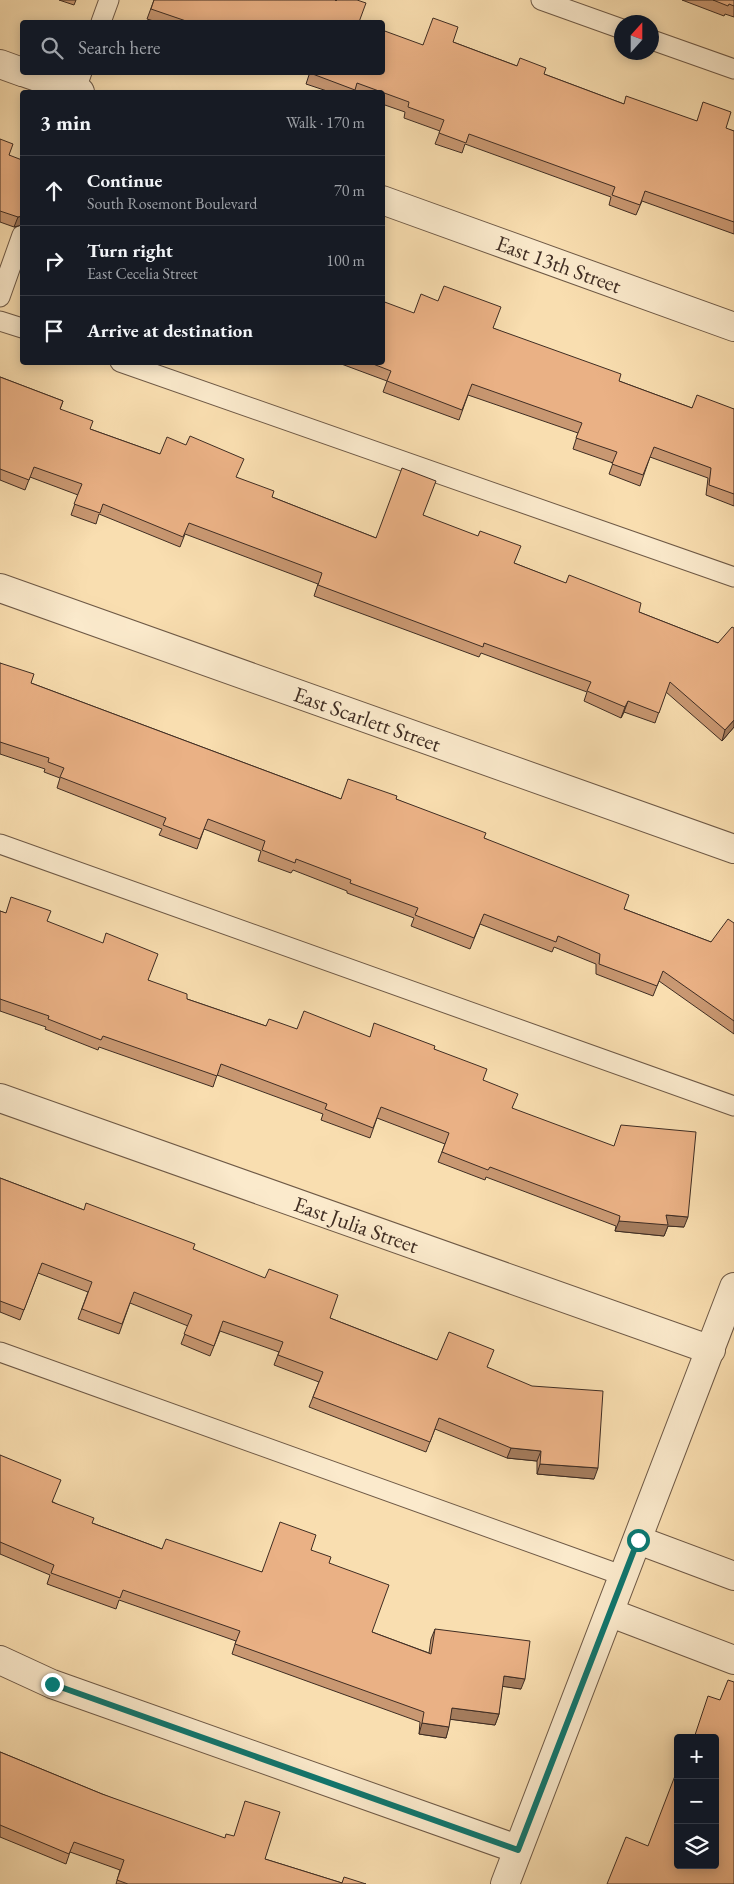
<!DOCTYPE html>
<meta charset="utf-8">
<style>
:root{--surface:#171b24;--page:#20242c;--text:#f1f3f6;--muted:#9ea1a6;--line:#363941}
body{margin:0;font-family:"EB Garamond",serif;background:var(--page);color:var(--text)}
.controls{position:absolute;right:15px;bottom:15px;display:grid;overflow:hidden;border-radius:5px;box-shadow:0 2px 12px #0003}
.controls button{width:45px;height:45px;display:grid;place-items:center;padding:0;border:0;border-bottom:1px solid var(--line);background:var(--surface);color:var(--text);font:25px sans-serif}
.compass{position:absolute;left:614px;top:15px;width:45px;height:45px;border-radius:50%;background:var(--surface);box-shadow:0 2px 12px #0003;rotate:21deg}
.stop{position:absolute;width:15px;height:15px;margin:-11px;border:4px solid #0f766e;border-radius:50%;background:#fff}
.stop.end{background:#0f766e;border-color:#fff;box-shadow:0 1px 5px #0008}
.list{margin:0;padding:0;list-style:none}
h2{display:flex;justify-content:space-between;align-items:center;height:65px;margin:0;padding:0 20px;font-size:21px}
h2 small{font-size:16px;font-weight:400;color:var(--muted)}
.list li{display:grid;grid-template-columns:32px 1fr auto;gap:15px;align-items:center;box-sizing:border-box;height:70px;padding:0 20px;border-top:1px solid var(--line)}
.list b{display:block;font-size:19px;white-space:nowrap}
.list p{margin:0;font-size:16px;white-space:nowrap;color:var(--muted)}
.list em{font-size:16px;font-style:normal;color:var(--muted)}
.icon{flex:none;width:28px;height:28px;fill:none;stroke:currentColor;stroke-width:2;stroke-linecap:round;stroke-linejoin:round}
.map{position:relative;flex:none;width:734px;height:1884px;overflow:hidden}
.search{position:absolute;background:var(--surface);box-shadow:0 2px 12px #0003;left:20px;top:20px;width:365px;height:55px;display:flex;align-items:center;gap:12px;box-sizing:border-box;padding:0 18px;border-radius:5px;color:var(--muted);font-size:19px}
.panel{position:absolute;background:var(--surface);box-shadow:0 2px 12px #0003;left:20px;top:90px;width:365px;height:275px;border-radius:5px}
.map>svg:first-child{display:block}
.lines{fill:none;stroke-linecap:round;stroke-linejoin:round}
.lane-casing{stroke:#6e5946;stroke-width:21}
.street-casing{stroke:#6e5946;stroke-width:30}
.lane{stroke:#fbeacc;stroke-width:19}
.street{stroke:#fbeacc;stroke-width:28}
.wall{fill:#c99872;stroke:#3f2d23}
.shaded-wall{fill:#a47c5d;stroke:#3f2d23}
.building{fill:#eab185;stroke:#3f2d23}
.route{stroke:#0f766e;stroke-width:6}
.labels{text-anchor:middle;dominant-baseline:central;stroke-width:4;stroke-linejoin:round;paint-order:stroke}
.street-label{font-size:22px;fill:#3f2d23;stroke:#fbeacc}
</style>
<div class="map">
<svg width="734" height="1884" viewBox="0 0 734 1884">
<rect width="100%" height="100%" fill="#f9deb0"/>
<filter id="stains"><feTurbulence type="fractalNoise" baseFrequency=".004" numOctaves="4"/><feColorMatrix values="0 0 0 0 .2 0 0 0 0 .09 0 0 0 0 .02 0 0 0 .5 -.17"/></filter>
<radialGradient id="worn" r=".72"><stop offset=".6" stop-color="#630" stop-opacity="0"/><stop offset="1" stop-color="#630" stop-opacity=".3"/></radialGradient>
<g class="lines">
<!-- lane casing -->
<g class="lane-casing">
<path id="lane" d="M541 0 622 29
M101 22 109 0
M652 40 734 69
M75 92 82 72
M0 297 22 235
M0 321 22 328
M120 362 734 577
M0 844 734 1106
M0 1352 624 1576"/>
</g>
<!-- street casing -->
<g class="street-casing">
<g id="street">
<path d="M0 64 22 72"/>
<path d="M23 72 80 92"/>
<path id="s1" d="M382 200 734 327"/>
<path id="s2" d="M0 588 734 849"/>
<path id="s3" d="M0 1098 711 1350"/>
<path d="M638 1540 734 1576"/>
<path d="M611 1613 734 1660"/>
<path d="M0 1660 52 1684 517 1849"/>
<path d="M505 1884 734 1287"/>
</g>
</g>
<!-- lane -->
<use href="#lane" class="lane"/>
<!-- street -->
<use href="#street" class="street"/>
</g>
<!-- wall -->
<path class="wall" d="M59 0H76L74 5Z
M154 0 359 22H361H157L147 19Z
M682 0H734V17L725 14 724 16Z
M453 42 517 66 544 74 624 104 696 121 734 131V234L642 201 636 215 609 205 611 197 465 144 462 153 435 144 440 131 404 118 405 112 382 104V92H330L306 84 310 72 423 45Z
M0 139 9 155 22 225 14 227 0 222Z
M414 313 493 328 619 381 692 408 734 409V506L706 495 708 478 650 457 640 486 609 474 613 463 573 449 578 433 468 395 459 420 383 392 387 381 336 362H382Z
M0 377 63 401 60 409 90 429 160 454 237 478 272 497 376 538 423 515 514 563 718 643 734 628V727L722 741 666 692 655 723 624 712 621 718 584 701 587 692 481 653 479 657 314 596 318 584 185 534 180 547 99 514 96 524 71 515 78 495 30 477 25 490 0 480Z
M0 663 31 683 341 799H396L484 838 624 909 711 942 734 923V1034L659 981 653 996 596 974V964L554 947 552 952 480 924 470 949 411 926 414 918 347 893V891L293 870 291 873 258 861 261 851 204 829 197 849 159 835 162 829 57 788 60 778 44 772 45 769 0 754Z
M0 911 5 913 47 921 148 980 187 999 266 1026 369 1037 434 1049 483 1080 512 1108 684 1227 668 1226 664 1236 615 1231 616 1226 486 1177 485 1180 438 1162 445 1144 377 1118 370 1138 321 1120 323 1114 217 1075 213 1087 99 1047 98 1050 45 1029 46 1027 0 1011Z
M0 1178 84 1210 193 1249 330 1318 437 1360 488 1368 594 1479 537 1474V1461L507 1458 435 1429 426 1452 309 1407 319 1382 274 1365 279 1352 220 1331 210 1356 181 1344 188 1326 130 1303 119 1334 78 1319 88 1292 38 1273 20 1320 0 1312Z
M0 1455 53 1502 92 1523 162 1549 262 1572 311 1550 329 1563 372 1632 429 1653 431 1639 435 1629 521 1689 502 1686 499 1714 495 1725 450 1719 446 1738 419 1734 420 1722 232 1654 236 1641 119 1600 116 1609 47 1584 50 1575 0 1554Z
M0 1752 102 1794 265 1859 342 1883 366 1884H116L120 1870 70 1852 66 1864 0 1837Z"/>
<!-- shaded-wall -->
<path class="shaded-wall" d="M22 216V225L14 227 18 217Z
M628 701 624 712 621 718 625 707Z
M734 720V727L722 741 725 730Z
M666 1215 688 1217 684 1227 668 1226 664 1236 615 1231 619 1221Z
M511 1448 541 1451 537 1461 507 1458Z
M540 1464 598 1468 594 1479 537 1474Z
M504 1676 525 1679 521 1689 500 1686Z
M452 1708 499 1714 495 1725 448 1719Z
M422 1723 449 1727 446 1738 419 1734Z"/>
<!-- building -->
<path class="building" d="M154 0H335L336 1 337 0H357L366 3 359 22H361H189L151 9Z
M713 0H734V6L729 4 728 6Z
M433 18 458 27 453 42 517 66 520 58 546 68 544 74 624 104 626 96 697 121 703 102 731 112 726 128 734 131V222L645 191 640 205 612 195 615 187 469 134 466 143 439 133 444 120 408 107 409 102 357 83 355 90 310 73V72H382V30L423 45Z
M0 139 13 144 9 155 22 160V216L18 217 0 211Z
M444 286 501 307 493 328 621 374 619 381 692 408 697 395 734 409V494L709 485 711 468 654 447 643 475 612 464 617 452 576 438 582 423 472 384 462 410 387 381 391 371 368 362H382V301L414 313 421 294 438 301Z
M0 377 63 401 60 409 93 421 90 429 160 454 167 437 186 445 190 436 244 459 236 477 274 491 272 497 376 538 402 468 436 481 423 515 478 536 480 531 521 546 514 563 566 583 569 575 633 600 641 603 639 612 718 643 732 627 734 628V720L725 730 670 682 659 713 628 701 625 707 587 691 591 682 484 643 483 647 318 585 322 573 189 523 183 537 103 504 100 513 74 504 82 484 34 467 29 480 0 469Z
M0 663 34 674 31 683 341 799 348 779 397 796 396 799 486 833 484 838 629 895 624 909 711 942 728 919 734 923V1021L663 971 657 986 599 964 600 954 558 936 556 942 484 914 474 938 415 915 418 908 350 883 351 880 296 859 295 863 262 850 265 841 208 819 200 839 163 825 166 818 60 777 64 768 48 762 49 758 0 742Z
M11 897 51 911 47 921 103 943 106 933 158 954 148 980 187 994V999L266 1026 269 1019 297 1029 304 1011 370 1037 374 1023 435 1046 434 1049 487 1069 483 1080 518 1094 512 1108 614 1146 621 1125 696 1132 688 1217 666 1215 668 1225 619 1221 620 1216 490 1167 488 1170 442 1152 449 1133 381 1107 373 1128 325 1109 327 1104 221 1064 217 1076 103 1036 101 1040 48 1019 49 1016 0 999V911L6 913Z
M0 1178 84 1210 86 1203 195 1244 193 1249 265 1278 269 1269 338 1295 330 1318 437 1360 449 1332 494 1350 487 1367 532 1386 603 1391 598 1468 540 1464 541 1451 511 1448 439 1418 430 1442 313 1397 323 1372 278 1355 283 1342 223 1321 214 1346 184 1334 192 1315 134 1292 122 1324 82 1309 92 1282 42 1263 24 1310 0 1301Z
M0 1455 61 1480 52 1502 94 1518 92 1523 162 1549 166 1539 262 1572 280 1522 316 1535 311 1550 331 1557 329 1563 389 1585 372 1632 431 1654 435 1629 530 1641 525 1679 504 1676 499 1714 452 1708 449 1727 422 1723 424 1712 235 1644 240 1631 123 1590 120 1598 51 1573 54 1565 0 1542Z
M728 1680 734 1682V1884H607L626 1837 648 1846 678 1768V1865H715V1738H694L708 1696 720 1700Z
M0 1752 102 1794 225 1838 226 1834 234 1836 245 1801 280 1812 265 1859 342 1883 344 1877 366 1884H128L117 1880 124 1860 74 1842 69 1854 0 1825Z"/>
<g class="lines">
<!-- route -->
<path class="route" d="M52 1684 518 1850 638 1540"/>
</g>
<g class="labels">
<!-- street labels -->
<g class="street-label">
<text stroke="none"><textPath href="#s1" startOffset="188">East 13th Street</textPath></text>
<text stroke="none"><textPath href="#s2" startOffset="390">East Scarlett Street</textPath></text>
<text stroke="none"><textPath href="#s3" startOffset="378">East Julia Street</textPath></text>
</g>
</g>
<rect width="100%" height="100%" filter="url(#stains)"/>
<rect width="100%" height="100%" fill="url(#worn)"/>
</svg>
<div class="controls">
<button>+</button>
<button>−</button>
<button><svg class="icon" aria-label="layers" viewBox="0 0 24 24"><path d="M12 4l9 5-9 5-9-5zM3 14l9 5 9-5"/></svg></button>
</div>
<svg class="compass" viewBox="-18 -18 36 36"><path d="M0-13l5 13h-10z" fill="#e53935"/><path d="M0 13l5-13h-10z" fill="#9ea1a6"/></svg>
<div class="stop" style="left:638px;top:1540px"></div>
<div class="stop end" style="left:52px;top:1684px"></div>
<div class="search"><svg class="icon" aria-label="search" viewBox="0 0 24 24"><circle cx="10" cy="10" r="6"/><path d="M15 15l6 6"/></svg>Search here</div>
<section class="panel">
<h2>3 min<small>Walk · 170 m</small></h2>
<ul class="list">
<li><svg class="icon" aria-label="ahead" viewBox="0 0 24 24"><path d="M12 20V5M6 11l6-6 6 6"/></svg><div><b>Continue</b><p>South Rosemont Boulevard</p></div><em>70 m</em></li>
<li><svg class="icon" aria-label="right" viewBox="0 0 24 24"><path d="M7 20v-9h11M14 6l5 5-5 5"/></svg><div><b>Turn right</b><p>East Cecelia Street</p></div><em>100 m</em></li>
<li><svg class="icon" aria-label="arrive" viewBox="0 0 24 24"><path d="M6 21V4h12l-3 4 3 4H6"/></svg><div><b>Arrive at destination</b></div></li>
</ul>
</section>
</div>
